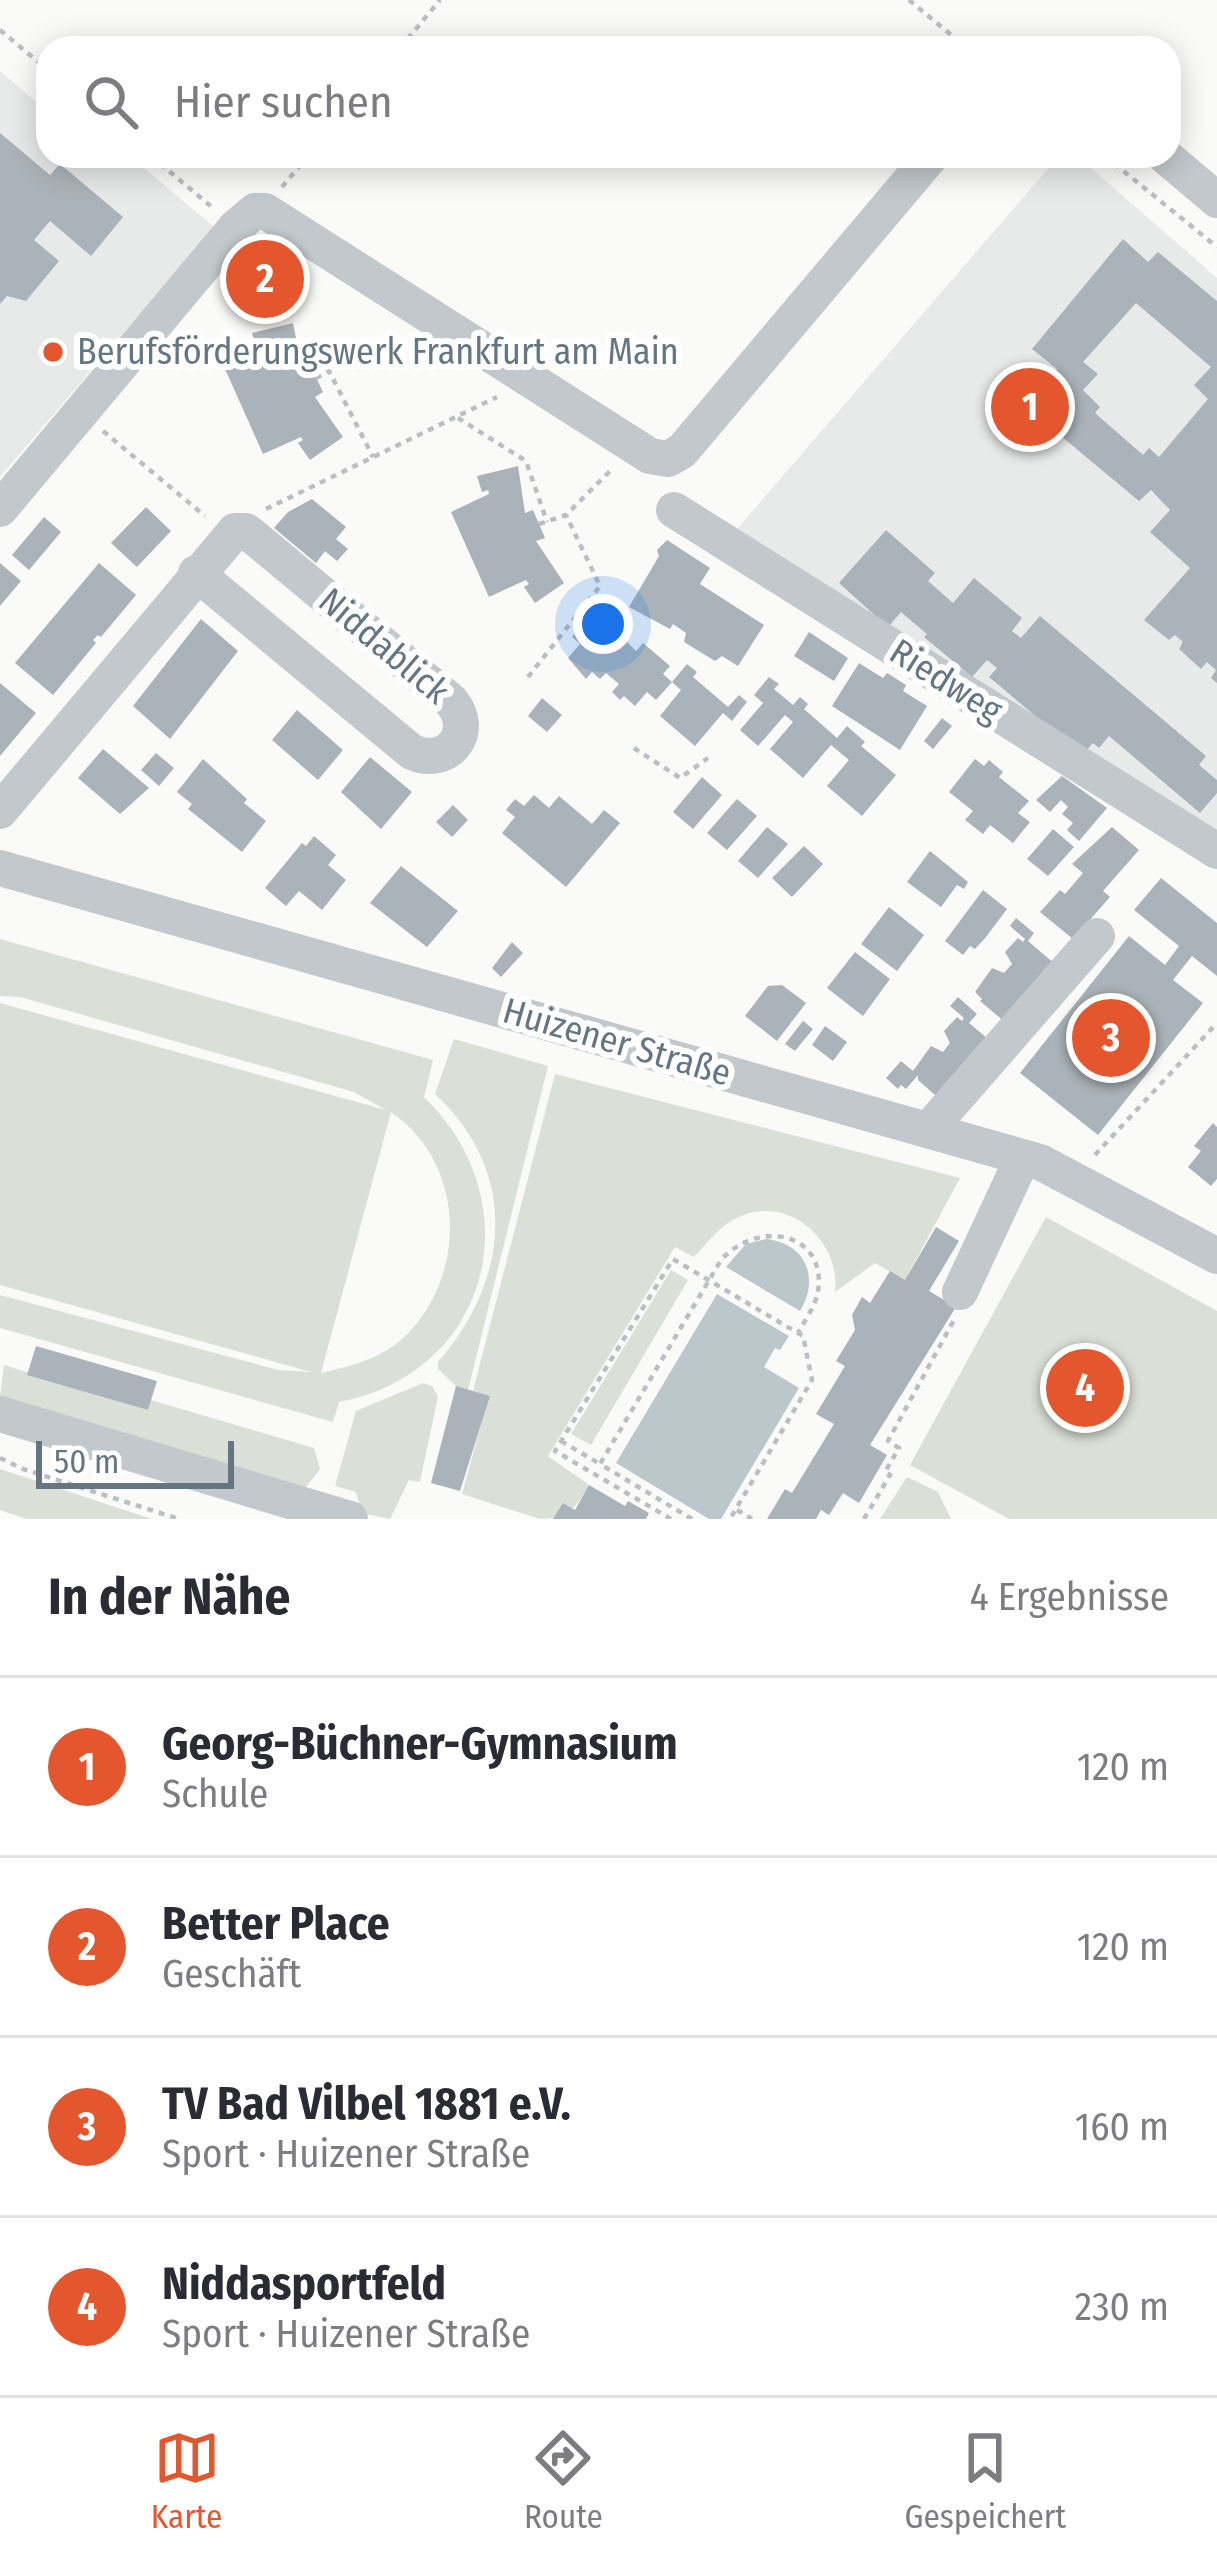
<!DOCTYPE html>
<html lang="de">
<meta charset="utf-8">
<style>
:root{--surface:#fff;--page:#f7f7f7;--text:#2b2b33;--muted:#7c7c81;--line:#e1e1e2;--accent:#e4572e}
body{margin:0;font-family:"Fira Sans Condensed",sans-serif;background:var(--page);color:var(--text)}
.scale{position:absolute;left:36px;bottom:30px;width:198px;box-sizing:border-box;padding-left:12px;border:6px solid #657683;border-top:0;font-size:33px;line-height:42px;white-space:nowrap;color:#657683;-webkit-text-stroke:9px #fff;paint-order:stroke}
.you{position:absolute;left:603px;top:624px;width:42px;height:42px;margin:-30px;border:9px solid #fff;border-radius:50%;background:#1a73e8;box-shadow:0 0 0 18px #1a73e833}
.badge{display:grid;place-items:center;width:78px;height:78px;border-radius:50%;background:var(--accent);color:#fff;font-size:39px;font-weight:700}
.pin{position:absolute;translate:-50% -50%;border:6px solid #fff;box-shadow:0 3px 12px #0006}
.list{margin:0;padding:0;list-style:none}
h2{display:flex;justify-content:space-between;align-items:center;height:156px;margin:0;padding:0 48px;font-size:51px}
h2 small{font-size:39px;font-weight:400;color:var(--muted)}
.list li{display:grid;grid-template-columns:78px 1fr auto;gap:36px;align-items:center;box-sizing:border-box;height:180px;padding:0 48px;border-top:3px solid var(--line)}
.list b{display:block;font-size:45px;white-space:nowrap}
.list p{margin:0;font-size:39px;white-space:nowrap;color:var(--muted)}
.list em{font-size:39px;font-style:normal;color:var(--muted)}
.icon{flex:none;width:66px;height:66px;fill:none;stroke:currentColor;stroke-width:2;stroke-linecap:round;stroke-linejoin:round}
.map{position:relative;flex:none;width:1217px;height:1519px;overflow:hidden}
.search{position:absolute;background:var(--surface);box-shadow:0 6px 30px #0003;left:36px;right:36px;top:36px;height:132px;display:flex;align-items:center;gap:30px;box-sizing:border-box;padding:0 42px;border-radius:36px;color:var(--muted);font-size:45px}
.sheet{height:876px;background:var(--surface)}
nav{display:flex;justify-content:space-around;align-items:center;box-sizing:border-box;height:168px;border-top:3px solid var(--line);background:var(--surface);font-size:33px;color:var(--muted)}
nav a{display:grid;justify-items:center;gap:6px}
nav .on{color:var(--accent)}
.map>svg:first-child{display:block}
.built{fill:#e8e9e9}
.green{fill:#dadfd7;fill-rule:evenodd}
.water{fill:#bbc7cb}
.building{fill:#aab3b9;fill-rule:evenodd}
.lines{fill:none;stroke-linecap:round;stroke-linejoin:round}
.path{stroke:#bbbfc2;stroke-width:4.5;stroke-dasharray:6 6;stroke-linecap:butt}
.minor{stroke:#c3c8cc;stroke-width:36}
.poi-dot{fill:#e4572e;stroke:#fff;stroke-width:4.5}
.labels{text-anchor:middle;dominant-baseline:central;stroke-width:12;stroke-linejoin:round;paint-order:stroke}
.poi-label{font-size:36px;fill:#657683;stroke:#fff;text-anchor:start}
.street-label{font-size:36px;fill:#657683;stroke:#fff}
</style>
<div class="map">
<svg width="1217" height="1519" viewBox="0 0 1217 1519">
<rect width="100%" height="100%" fill="#fafaf8"/>
<!-- built -->
<path class="built" d="M0 71 48 112V156H130L214 227 0 477Z
M1059 156H1077L1217 278V839L731 536Z"/>
<!-- green -->
<path class="green" d="M0 939 433 1060 424 1097C533 1202 491 1373 339 1402L333 1422 0 1328V1295L278 1370 311 1372 0 1285V1003L386 1110 354 1092 20 997 0 996ZM391 1112C463 1161 468 1266 412 1329 388 1357 355 1365 321 1373Z
M454 1039 548 1066 468 1390 456 1386 438 1369V1362C511 1278 519 1172 435 1094Z
M555 1074 960 1178 905 1280 875 1263 835 1292C841 1244 793 1197 744 1215 723 1222 709 1241 694 1257L675 1247 548 1456 589 1485C576 1508 567 1519 540 1519L462 1494 489 1396 473 1391Z
M1046 1217 1217 1311V1519H1009L910 1465Z
M671 1270 688 1280 591 1445 571 1434Z
M4 1365 148 1410 151 1400 314 1448 320 1469 300 1495 0 1396Z
M423 1383 432 1386 438 1396 420 1482 409 1480 390 1519 362 1513 356 1492 335 1486 356 1411Z
M0 1469 152 1519H27L0 1510Z
M907 1477 938 1492 951 1519H880Z"/>
<!-- water -->
<path class="water" d="M766 1239C806 1243 820 1278 800 1311L726 1267 746 1244Z
M717 1294 789 1336 780 1350 775 1348 764 1367 799 1388 721 1519H709L616 1463Z"/>
<!-- building -->
<path class="building" d="M0 133 50 175 60 164 123 217 91 256 50 221 34 240 59 261 26 301 7 296 0 304Z
M1123 239 1148 262 1158 252 1217 301V683L1211 678 1216 670 1207 662 1201 669 1179 649 1183 642 1175 635 1169 640 1144 620 1190 568 1150 532 1170 510 1151 490 1139 501 1025 406 1057 369 1032 349ZM1136 303 1211 367 1194 385 1208 399 1159 457 1149 448 1143 455 1095 413 1100 407 1083 390 1098 374 1083 362Z
M258 256 290 283 273 303 241 275Z
M293 323 302 369 310 365 323 392 315 397 343 437 310 460 298 443 303 440 301 437 263 454 225 369 264 351 262 347 256 349 252 333Z
M518 466 525 513 533 510 545 538 536 541 564 583 535 603 524 587 529 584 526 580 489 597 451 512 489 494 488 490 482 492 477 476Z
M312 499 346 527 336 539 348 549 337 561 325 551 316 563 274 528 288 512Z
M146 507 171 531 137 567 111 543Z
M44 517 61 532 29 570 12 555Z
M886 530 935 573 928 581 953 603 974 578 1022 618 1012 631 1021 638 1040 616 1206 756 1199 765 1217 780V793L1200 813 1109 736 1099 748 1093 743 1082 755 989 677 997 668 987 660 972 677 924 637 927 634 901 612 888 627 839 583Z
M667 540 710 568 700 584 764 625 738 666 722 656 715 661 684 642 686 633 673 624 670 629 629 607 659 556 657 550Z
M0 563 21 581 0 606Z
M99 563 136 595 101 637 98 635 93 640 96 643 53 695 15 663Z
M603 618 636 651 643 643 670 666 663 674 672 682 656 700 647 692 635 706 624 696 620 700 612 692 619 684 606 673 600 679 592 672 586 679 568 658 580 644 572 637 587 619 596 626Z
M201 619 238 651 170 739 133 706Z
M809 632 848 658 834 681 794 656Z
M859 663 883 678 887 673 906 685 903 691 927 706 900 750 832 706Z
M687 664 697 672 693 677 728 707 739 695 747 702 732 721 723 713 695 746 660 716 681 690 672 682Z
M769 677 779 684 774 689 793 705 800 697 808 704 804 709 837 738 847 726 865 742 861 746 896 775 862 816 827 786 849 760 831 745 803 778 770 749 793 722 785 715 758 746 740 730 763 703 754 695Z
M0 683 36 713 0 756Z
M542 698 562 715 547 732 528 716Z
M297 710 343 750 318 780 272 740Z
M942 718 952 726 933 749 924 741Z
M103 749 149 788 120 814 78 778Z
M156 753 174 768 159 786 141 770Z
M370 757 412 792 381 829 341 792Z
M203 759 247 799 244 803 266 821 242 852 188 809 192 804 177 792Z
M975 759 984 766 989 760 1003 772 999 777 1029 801 1018 813 1030 822 1013 843 990 825 983 834 965 820 973 811 949 792Z
M1062 776 1107 808 1079 841 1067 830 1073 823 1062 814 1068 807 1061 800 1050 812 1036 800Z
M702 777 722 795 693 829 673 812Z
M534 795 549 808 559 796 592 824 604 810 620 823 566 887 502 833 515 817 506 810 515 799 524 806Z
M737 799 757 816 727 850 707 833Z
M453 805 468 820 452 837 436 822Z
M767 827 788 844 758 878 738 861Z
M1112 827 1139 850 1103 891 1110 897 1073 939 1040 912 1060 890 1065 894 1083 873 1072 864Z
M1053 829 1074 847 1048 876 1027 859Z
M314 836 336 855 328 865 346 880 322 910 299 891 286 906 265 888 302 843 306 846Z
M804 846 823 864 792 897 772 878Z
M930 851 968 882 964 889 957 885 941 907 907 882Z
M401 866 458 911 427 947 370 903Z
M1161 878 1217 923V976L1192 956 1173 980 1203 1003 1098 1135 1020 1073 1129 936 1165 965 1179 946 1134 910Z
M983 890 1007 909 986 937 975 949 970 946 963 955 945 941Z
M889 907 924 935 897 971 861 944Z
M1016 918 1034 933 1028 941 1056 965 1006 1023 980 1001 982 999 975 992 992 968 1004 973 1012 964 1005 952 1018 938 1023 942 1025 939 1010 926Z
M512 942 523 953 501 977 492 968Z
M855 952 890 979 863 1016 827 988Z
M782 985 806 1003 777 1041 745 1016 768 986Z
M958 997 977 1014 969 1023 994 1044 943 1102 918 1080V1075L906 1089 901 1085 898 1089 886 1078 901 1061 913 1071 931 1046 943 1052 950 1043 944 1031 957 1017 962 1021 964 1018 950 1006Z
M803 1021 813 1029 795 1051 785 1044Z
M825 1026 847 1042 833 1061 812 1045Z
M1213 1123 1217 1127V1179L1211 1186 1188 1167 1201 1151 1194 1146Z
M936 1227 959 1241 929 1291 956 1307 870 1445 887 1455 859 1503 843 1493 829 1515 821 1510 816 1519H767L785 1489 792 1493 834 1424 816 1414 845 1366 836 1361 855 1330 852 1315 862 1297 870 1303 890 1271 905 1280Z
M36 1346 157 1381 148 1410 27 1375Z
M456 1386 490 1396 460 1491 431 1483Z
M589 1485 625 1506 628 1501 649 1513 646 1519H553L563 1503 575 1510Z"/>
<g class="lines">
<!-- path -->
<path class="path" d="M909 0 967 48
M0 30 48 70
M400 48 440 0
M151 156 213 208
M1105 156 1217 247
M282 187 308 156
M316 378 329 371 373 457
M458 418 526 461 547 522
M103 431 205 516
M266 509 497 397
M539 524 566 515 611 470
M528 677 600 586 566 515
M634 748 680 778 708 758
M1095 1155 1217 1023
M561 1441 600 1464
M0 1458 23 1469 179 1519
M737 1510 752 1519
M671 1519 555 1451 673 1259 803 1336 812 1380 730 1519
M692 1519 600 1464 721 1260C759 1218 827 1233 818 1291 816 1305 805 1320 798 1333
M864 1519 890 1475 885 1472 899 1448 888 1441 954 1320"/>
<!-- minor -->
<path class="minor" d="M1165 156 1217 200
M0 509 236 227 255 211H265L650 456 668 459 682 451 931 156
M674 510 1217 851
M0 811 235 531H246L255 538 451 701C477 732 448 768 412 752L196 573
M0 868 1040 1162 1217 1256
M929 1129 1097 936
M960 1292 1023 1157
M0 1414 350 1519"/>
</g>
<!-- markers -->
<circle class="poi-dot" cx="53" cy="352" r="12"/>
<g class="labels">
<!-- poi labels -->
<g class="poi-label">
<text x="77" y="352">Berufsförderungswerk Frankfurt am Main</text>
</g>
<!-- street labels -->
<g class="street-label">
<text transform="translate(384 646) rotate(40)">Niddablick</text>
<text transform="translate(946 681) rotate(32)">Riedweg</text>
<text transform="translate(617 1042) rotate(16)">Huizener Straße</text>
</g>
</g>
</svg>
<div class="scale">50 m</div>
<div class="you"></div>
<div class="pin badge" style="left:1030px;top:407px">1</div>
<div class="pin badge" style="left:265px;top:279px">2</div>
<div class="pin badge" style="left:1111px;top:1038px">3</div>
<div class="pin badge" style="left:1085px;top:1388px">4</div>
<div class="search"><svg class="icon" aria-label="search" viewBox="0 0 24 24"><circle cx="10" cy="10" r="6"/><path d="M15 15l6 6"/></svg>Hier suchen</div>
</div>
<section class="sheet">
<h2>In der Nähe<small>4 Ergebnisse</small></h2>
<ul class="list">
<li><span class="badge">1</span><div><b>Georg-Büchner-Gymnasium</b><p>Schule</p></div><em>120 m</em></li>
<li><span class="badge">2</span><div><b>Better Place</b><p>Geschäft</p></div><em>120 m</em></li>
<li><span class="badge">3</span><div><b>TV Bad Vilbel 1881 e.V.</b><p>Sport · Huizener Straße</p></div><em>160 m</em></li>
<li><span class="badge">4</span><div><b>Niddasportfeld</b><p>Sport · Huizener Straße</p></div><em>230 m</em></li>
</ul>
</section>
<nav>
<a class="on"><svg class="icon" aria-label="map" viewBox="0 0 24 24"><path d="M3 6l6-2 6 2 6-2v14l-6 2-6-2-6 2zM9 4v14M15 6v14"/></svg>Karte</a>
<a><svg class="icon" aria-label="directions" viewBox="0 0 24 24"><path d="M12 3l9 9-9 9-9-9zM9 14v-3h6M13 9l2 2-2 2"/></svg>Route</a>
<a><svg class="icon" aria-label="saved" viewBox="0 0 24 24"><path d="M7 4h10v16l-5-4-5 4z"/></svg>Gespeichert</a>
</nav>
